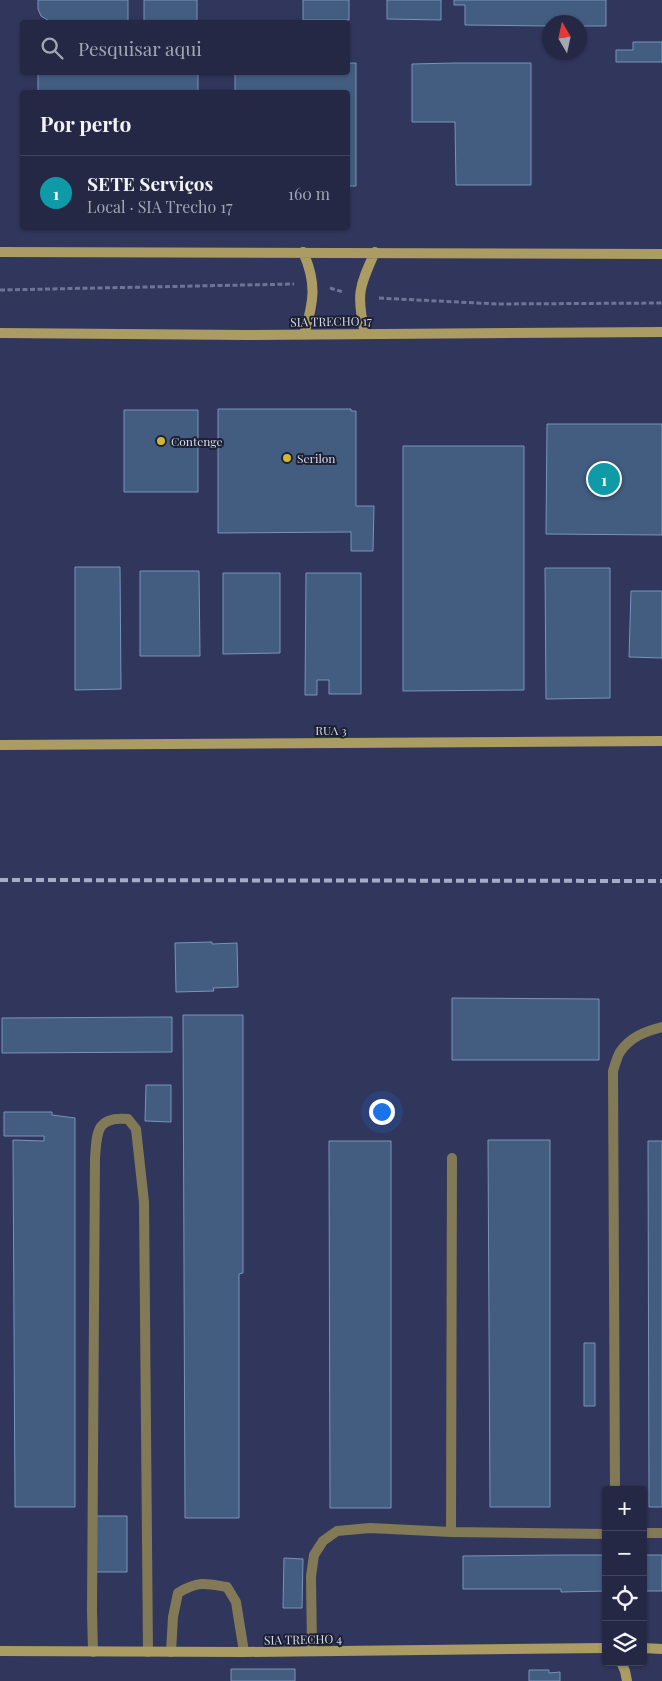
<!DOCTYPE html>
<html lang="pt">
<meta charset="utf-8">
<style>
:root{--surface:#252845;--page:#313450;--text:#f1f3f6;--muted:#a3a6b3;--line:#42445e;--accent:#d2b635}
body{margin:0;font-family:"Playfair Display",serif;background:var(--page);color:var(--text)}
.controls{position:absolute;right:15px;bottom:15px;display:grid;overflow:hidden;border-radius:5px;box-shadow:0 1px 4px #0004}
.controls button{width:45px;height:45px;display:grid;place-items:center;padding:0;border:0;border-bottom:1px solid var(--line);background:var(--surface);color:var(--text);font:25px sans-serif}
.compass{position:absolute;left:542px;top:15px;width:45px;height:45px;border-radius:50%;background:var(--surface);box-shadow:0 1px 4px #0004;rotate:351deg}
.you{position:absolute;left:381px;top:1111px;width:18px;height:18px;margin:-12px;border:4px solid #fff;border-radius:50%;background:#1a73e8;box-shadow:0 0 0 8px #1a73e833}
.badge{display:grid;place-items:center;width:32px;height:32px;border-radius:50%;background:var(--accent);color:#fff;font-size:16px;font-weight:700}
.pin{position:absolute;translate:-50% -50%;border:2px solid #fff;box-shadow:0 1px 5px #0006}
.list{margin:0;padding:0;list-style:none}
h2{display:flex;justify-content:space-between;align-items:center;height:65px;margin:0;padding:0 20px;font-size:21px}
h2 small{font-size:16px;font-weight:400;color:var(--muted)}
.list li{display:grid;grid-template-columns:32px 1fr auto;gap:15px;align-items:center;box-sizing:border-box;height:75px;padding:0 20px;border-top:1px solid var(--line)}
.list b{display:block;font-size:19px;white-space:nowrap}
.list p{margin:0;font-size:16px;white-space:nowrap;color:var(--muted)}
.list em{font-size:16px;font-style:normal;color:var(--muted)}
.icon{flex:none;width:28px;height:28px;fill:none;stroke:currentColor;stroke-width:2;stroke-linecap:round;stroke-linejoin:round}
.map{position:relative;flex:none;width:662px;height:1681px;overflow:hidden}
.search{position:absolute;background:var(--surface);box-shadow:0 1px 4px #0004;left:20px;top:20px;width:330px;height:55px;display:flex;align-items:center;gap:12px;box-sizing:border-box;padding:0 18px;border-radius:5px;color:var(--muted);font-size:19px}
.panel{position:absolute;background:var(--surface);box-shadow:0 1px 4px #0004;left:20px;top:90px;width:330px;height:140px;border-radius:5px}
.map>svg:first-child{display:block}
.building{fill:#435d80;stroke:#7894ba}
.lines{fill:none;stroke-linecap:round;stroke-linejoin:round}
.path{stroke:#6f7495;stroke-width:3;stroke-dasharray:5 2.5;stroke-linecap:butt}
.lane{stroke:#827956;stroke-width:10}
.secondary{stroke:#aa9c62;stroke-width:10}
.rail{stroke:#a6abc7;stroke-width:4;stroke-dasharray:8 4;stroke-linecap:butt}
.poi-dot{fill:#d2b635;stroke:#1d2031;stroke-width:2}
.labels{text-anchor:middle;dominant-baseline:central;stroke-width:4;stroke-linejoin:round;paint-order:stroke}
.street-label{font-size:12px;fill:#d4d9f1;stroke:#1d2031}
.poi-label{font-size:12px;fill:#d4d9f1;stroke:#1d2031;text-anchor:start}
</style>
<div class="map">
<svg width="662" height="1681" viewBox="0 0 662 1681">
<rect width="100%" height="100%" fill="#31365c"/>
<!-- building -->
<path class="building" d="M38 0H128V22H51L41 16 38 9Z
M144 0H197V21H190V22H144Z
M303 0H349V20H303Z
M387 0H441V20L387 19Z
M454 0H606V26H580V22H550V26L465 25V5H454Z
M633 42H662V62H616V50H633Z
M348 63H356V186H348V92H235V72H348Z
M455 63H531V185H456L455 122H412V64Z
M38 72H198V92H38Z
M218 409H351V411H356V506H374L373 551H351V532L218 533Z
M124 410H198V492H124Z
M547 424H662V535L546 534Z
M403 446H524V690L403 691Z
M75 567H120L121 689 75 690Z
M545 568H610V698L546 699Z
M140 571H199L200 656H140Z
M223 573H280V653L223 654Z
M306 573H361V694H329V680H317V695H305Z
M631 591H662V658L629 657Z
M212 942V944L237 943 238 987 213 988 214 991 176 992 175 943Z
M452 998 599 999V1060H452Z
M183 1015H243V1273L239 1274V1518H185Z
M172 1017V1052L2 1053V1018Z
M146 1085H171V1122L145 1121Z
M4 1112H52V1115L75 1118V1507H15L13 1140 44 1141V1136H4Z
M488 1140H550V1507H490Z
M329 1141H391V1508H330Z
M648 1141H662V1507H649Z
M584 1343H595V1406H584Z
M96 1516H127V1572H96Z
M561 1555H606V1591L561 1592V1589H463V1556Z
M643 1555H662V1591H643Z
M284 1558 303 1559 302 1608H283Z
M231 1669H295V1681H231Z
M529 1670H549V1673L560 1672V1681H529Z"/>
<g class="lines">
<!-- path -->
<path class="path" d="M330 288 343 292
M0 290 294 284
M379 298 498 304 662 303"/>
<!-- lane -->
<path class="lane" d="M615 1490 613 1071C615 1065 617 1057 620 1052 630 1037 646 1031 662 1027
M451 1532 452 1158
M643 1533H662
M312 1651 311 1576 314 1555 323 1541 337 1531 370 1528 451 1532 606 1534
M93 1652 92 1611 95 1158C97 1132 96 1116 128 1119L136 1129 144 1202 148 1652
M171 1652 173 1617 178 1593C197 1581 206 1583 227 1587L236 1602 244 1652"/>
<!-- secondary -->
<path class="secondary" d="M0 252 662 254
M303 252C317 283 314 302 304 334
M0 333 247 335 662 332
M365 333C356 295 359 287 375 252
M0 745 662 741
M643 1648 662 1649
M0 1651 244 1652 606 1648
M621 1662 625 1671 627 1681"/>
<!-- rail -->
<path class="rail" d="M0 880 662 881"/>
</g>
<!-- markers -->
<g class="poi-dot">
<circle cx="161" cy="441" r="5"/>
<circle cx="287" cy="458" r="5"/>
</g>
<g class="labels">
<!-- street labels -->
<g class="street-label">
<text transform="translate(331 321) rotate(-1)">SIA TRECHO 17</text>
<text x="331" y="730">RUA 3</text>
<text transform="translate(303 1639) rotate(-1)">SIA TRECHO 4</text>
</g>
<!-- poi labels -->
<g class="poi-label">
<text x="171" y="441">Contenge</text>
<text x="297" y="458">Serilon</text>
</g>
</g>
</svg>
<div class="controls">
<button>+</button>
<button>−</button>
<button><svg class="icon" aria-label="locate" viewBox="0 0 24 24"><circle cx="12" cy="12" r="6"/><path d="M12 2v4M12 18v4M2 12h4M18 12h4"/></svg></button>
<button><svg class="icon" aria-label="layers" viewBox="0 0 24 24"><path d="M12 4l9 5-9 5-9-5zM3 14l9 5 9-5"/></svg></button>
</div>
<svg class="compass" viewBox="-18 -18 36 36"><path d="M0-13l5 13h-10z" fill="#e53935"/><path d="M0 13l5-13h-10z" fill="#a3a6b3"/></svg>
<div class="you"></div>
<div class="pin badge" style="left:604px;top:479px;background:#0f9aa8">1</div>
<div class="search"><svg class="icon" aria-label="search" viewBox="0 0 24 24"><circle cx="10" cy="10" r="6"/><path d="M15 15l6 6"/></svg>Pesquisar aqui</div>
<section class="panel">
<h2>Por perto<small></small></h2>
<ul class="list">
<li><span class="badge" style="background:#0f9aa8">1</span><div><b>SETE Serviços</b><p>Local · SIA Trecho 17</p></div><em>160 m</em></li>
</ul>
</section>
</div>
